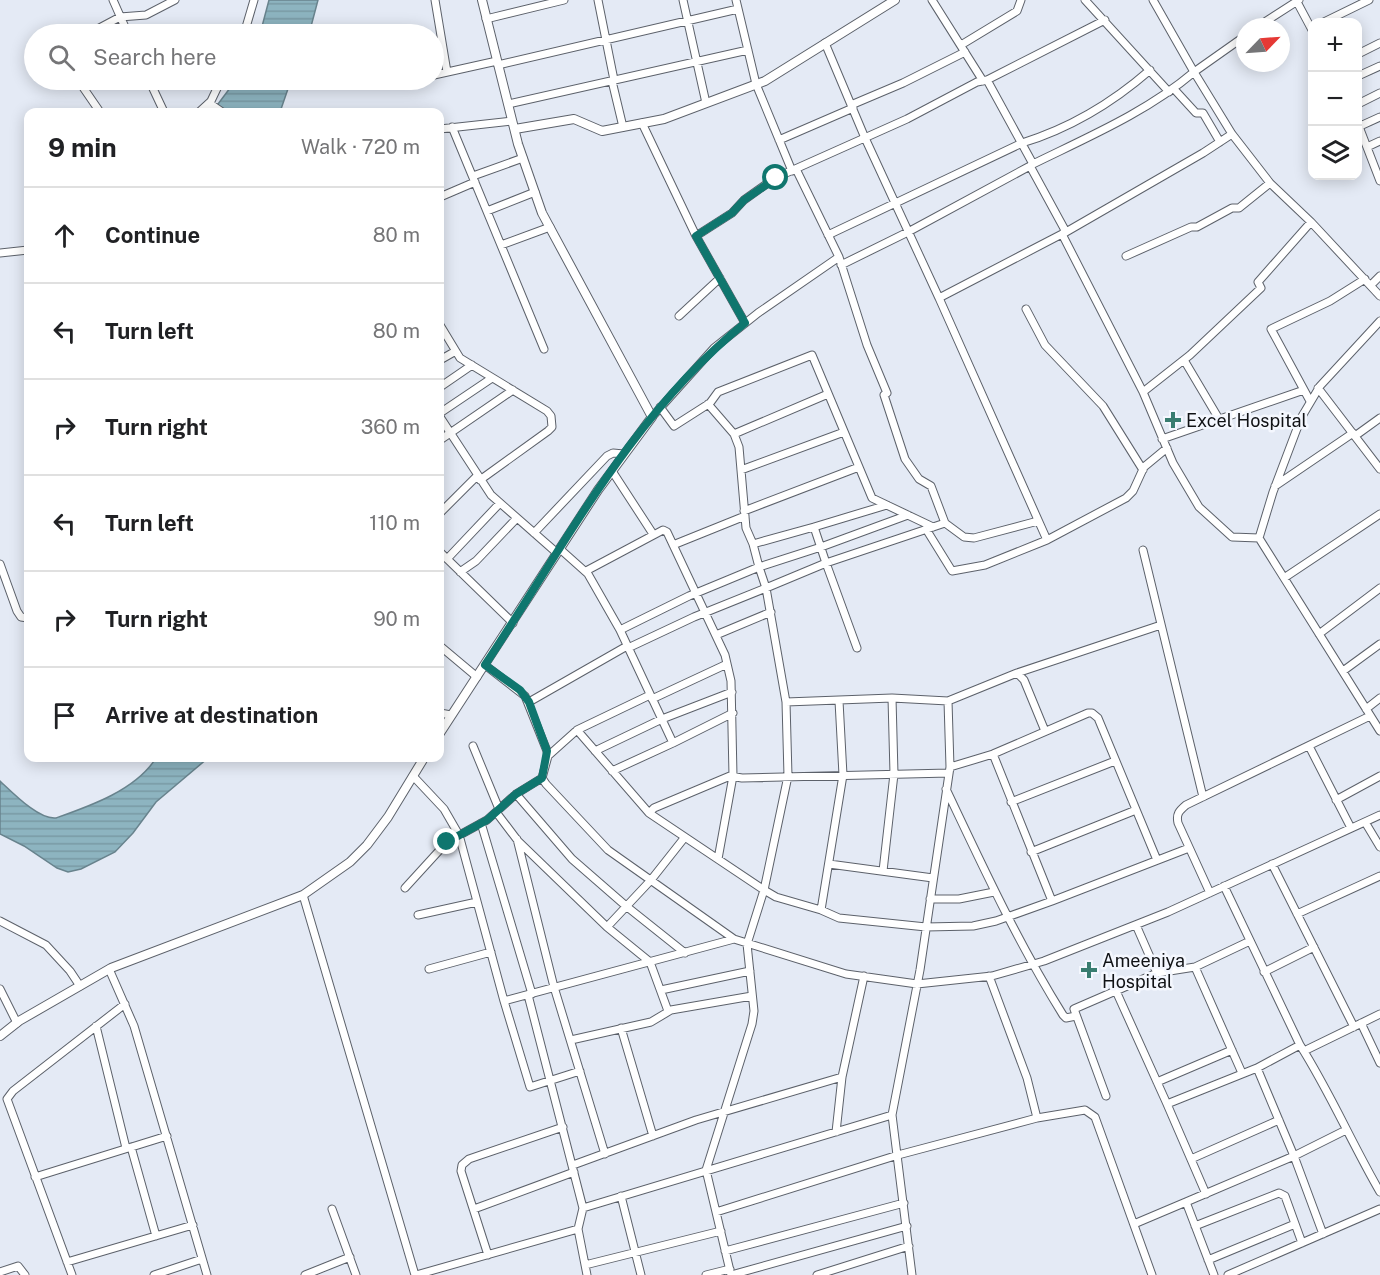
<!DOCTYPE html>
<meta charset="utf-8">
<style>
:root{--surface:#fff;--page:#f6f6f6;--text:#202124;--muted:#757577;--line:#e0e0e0}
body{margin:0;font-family:"Public Sans",sans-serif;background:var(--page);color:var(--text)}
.controls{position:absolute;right:18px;top:18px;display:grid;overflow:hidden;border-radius:12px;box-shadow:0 3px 15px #0003}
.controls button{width:54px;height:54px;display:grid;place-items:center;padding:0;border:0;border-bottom:2px solid var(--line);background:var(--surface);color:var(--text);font:30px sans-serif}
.compass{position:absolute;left:1236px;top:18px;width:54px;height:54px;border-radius:50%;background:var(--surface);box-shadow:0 3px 15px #0003;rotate:65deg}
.stop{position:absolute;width:18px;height:18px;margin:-14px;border:4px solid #0f766e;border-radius:50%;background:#fff}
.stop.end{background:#0f766e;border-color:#fff;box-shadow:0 2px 6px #0008}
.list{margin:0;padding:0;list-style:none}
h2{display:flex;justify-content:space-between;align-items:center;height:78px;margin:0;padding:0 24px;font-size:26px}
h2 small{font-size:20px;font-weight:400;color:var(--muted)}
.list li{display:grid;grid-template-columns:39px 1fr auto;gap:18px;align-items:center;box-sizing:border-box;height:96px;padding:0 24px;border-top:2px solid var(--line)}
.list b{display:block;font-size:22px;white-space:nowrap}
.list em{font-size:20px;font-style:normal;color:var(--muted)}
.icon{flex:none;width:33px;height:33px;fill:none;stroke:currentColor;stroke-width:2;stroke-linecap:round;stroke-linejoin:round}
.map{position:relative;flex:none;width:1380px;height:1275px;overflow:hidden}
.search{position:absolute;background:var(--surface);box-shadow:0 3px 15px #0003;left:24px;top:24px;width:420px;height:66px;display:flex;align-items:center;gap:15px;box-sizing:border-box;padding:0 21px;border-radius:33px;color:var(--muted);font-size:22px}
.panel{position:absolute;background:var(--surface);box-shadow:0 3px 15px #0003;left:24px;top:108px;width:420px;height:654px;border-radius:12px}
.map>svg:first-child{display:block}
.water{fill:url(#water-rules);stroke:#68838d;stroke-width:1.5}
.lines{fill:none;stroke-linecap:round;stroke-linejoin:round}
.minor-casing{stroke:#5c616a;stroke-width:9}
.tertiary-casing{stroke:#5c616a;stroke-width:10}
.minor{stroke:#fff;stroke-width:7}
.tertiary{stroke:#fff;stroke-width:8}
.route{stroke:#0f766e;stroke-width:8}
.poi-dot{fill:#397d70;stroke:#f4f7fe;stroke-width:2}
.labels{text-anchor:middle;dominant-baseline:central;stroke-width:5;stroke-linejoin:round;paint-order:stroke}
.poi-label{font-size:18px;fill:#101215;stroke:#f4f7fe;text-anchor:start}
</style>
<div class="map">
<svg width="1380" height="1275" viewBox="0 0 1380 1275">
<defs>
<pattern id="water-rules" width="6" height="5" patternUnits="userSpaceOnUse" patternTransform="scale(1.5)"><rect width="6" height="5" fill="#8db4c0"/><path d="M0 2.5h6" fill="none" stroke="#799aa4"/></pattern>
</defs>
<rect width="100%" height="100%" fill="#e4eaf5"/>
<!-- water -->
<path class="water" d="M269 0H318L309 34H260Z
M236 80H291L280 112H212Z
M156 758H208L156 802 133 833 115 852 81 869 68 872 57 868 24 846 0 834V781C13 793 39 820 56 818 90 806 136 790 156 758Z"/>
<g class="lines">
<!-- minor casing -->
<g class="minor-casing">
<path id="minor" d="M113 0 128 34
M435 0 447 72
M598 0 614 80 612 81 623 127
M683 0 706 103
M736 0 756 84 792 171
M932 0 983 81
M1085 0 1169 92
M1296 0 1312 30
M486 19 564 0
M1324 22 1369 0
M1257 27 1299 0
M88 34 120 17 146 15 175 0
M244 34 254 0
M1245 36 1194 72 1232 134 1270 183 1311 222 1380 296
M825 43 865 138 939 298 1062 234
M961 45 1017 11 1021 0
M1358 54 1380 43
M498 65 738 9
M434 75 497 61
M1358 76 1380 66
M78 80 100 112
M149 80 164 112
M987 80 1033 164 1030 166 1066 232 1062 234 1143 392 1173 463 1199 507 1232 537 1259 538
M390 85 415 80
M1174 89 1196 113H1203L1220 142
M209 103 222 112
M508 104 748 50
M1358 104 1380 93
M851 105 903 83 965 52
M199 112 211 101 221 80
M642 123 696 236 732 213 744 200 775 178 907 119 977 82 987 80 1105 20
M1358 124 1380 181
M452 127 544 349
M1358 127 1380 117
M440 129 512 121
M779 140 853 108
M1367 147 1380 141
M1033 164C1088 137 1147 112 1194 72L1153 0
M473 176 523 158
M440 197 475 182
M487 211 535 192
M1066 232 1203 153 1232 134
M828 235 1022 143C1071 128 1111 104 1150 70
M696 236 745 323
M501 245 550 227
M0 253 28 250
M1126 256 1191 227H1197L1232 208H1239L1270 183
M839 257 867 345 887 393 884 395 905 459 919 479 931 486 945 523 826 563 857 648
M841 265 908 232 1030 166
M1371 285 1380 276
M1026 309 1045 345 1103 406 1143 470
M679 316 720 278
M1380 321 1320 386 1301 418 1273 492 1259 538 1380 731
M440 325 460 358 547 411 551 416 552 427 548 431 480 480
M440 360 454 352
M1184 360 1219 419
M440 387 472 365
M1318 388 1380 469
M1143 392 1190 355 1261 288 1258 282 1311 222
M1310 401 1271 329 1330 301 1365 279
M708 404 734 434 739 447 746 528 753 544
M660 407 674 426 710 403 718 392 812 355 872 498 933 527
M440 413 492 378
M440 417 491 495 557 553
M652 417 714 348 758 313 839 257 796 169
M734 434 828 394
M1355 436 1380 418
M1162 439 1304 390
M440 440 513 390
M741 470 844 432
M612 471 653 534
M1275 486 1353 433
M744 511 859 467
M440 513 477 476
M945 523 964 537 974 538 1038 521
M814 527 887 505
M926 529 952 571 985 565 1047 540 939 298
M534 533 607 456 613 453 624 454
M1047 540 1126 498 1133 491 1144 467 1167 448
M673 545 745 516
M560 549 588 574 620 630
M1143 550 1203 797
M440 552 513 623
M447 559 500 503
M0 564 17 611 21 617 28 618
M586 571 663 530 667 532 725 655 731 681 733 776 718 859
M460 572 476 561 517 518
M1284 578 1380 514
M1319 634 1380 588
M716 635 771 612
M440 646 477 677
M628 648 694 617 766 588 759 567 821 547 908 515
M485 665 525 696 547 751 548 756 542 778 546 784 608 850 734 939 846 974 917 984 992 976 1044 961 1168 912 1380 815
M1343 671 1380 644
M1017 673 1161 625
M652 699 727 664
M948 701 1017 673 1024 680 1045 731
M529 702 627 646
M1366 709 1380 698
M440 713 451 715
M733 713 673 743 620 630 689 596 759 567 753 544 814 527 826 563 766 588 786 702
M577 730 650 695
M473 746 499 809
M1309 746 1351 828
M595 751 662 719 732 692
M993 754 1052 901
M548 756 577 730 649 813
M950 767 993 754 1088 713H1092L1098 718 1157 860
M612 771 673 743
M413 776 444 809 459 835 504 1001 530 1087 580 1071
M946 789C983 867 1017 941 1063 1015L1066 1018 1076 1016
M516 794 572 859 626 906 685 953
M1336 800 1380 776
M1011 802 1115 761
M496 812 518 841 607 927 650 962 668 1011
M1365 822 1380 847
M481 823 532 994
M517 839 554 987 605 1154
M1031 852 1136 810
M829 864 933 878
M1272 864 1354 1027
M883 871 894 774 892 698
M1224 886 1300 1045C1330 1092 1352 1144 1380 1192
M405 888 447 842 487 820 516 794 542 778
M1210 893 1178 823C1176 814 1179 811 1186 805L1370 716
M303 895 415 1275
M930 899H959L994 892
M821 910 839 918 926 927 973 926 996 921 1052 901 1189 848
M1297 914 1380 876
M418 915 477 902
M0 921 46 945 70 971 80 986
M607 927 651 880 685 837
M1195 967 1242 1073
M109 969 134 1026 207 1275
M429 969 491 952
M1264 972 1314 947
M1157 973 1195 967 1250 941
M0 989 17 1023
M661 990 750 971
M1116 991 1167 1104 1257 1068 1300 1045
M528 995 583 1208
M504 1001 734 939
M1361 1023 1380 1063
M96 1026 126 1148
M621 1028 653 1136
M571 1040 651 1022 671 1010 752 996
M1304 1051 1380 1014
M1257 1068 1294 1156 1323 1234
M1157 1082 1232 1050
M1106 1096 1074 1009 1157 973 1136 925
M1167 1104 1206 1194
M1037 1118 1085 1110 1095 1117 1152 1275
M836 1132 842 1077 864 976
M131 1147 156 1236
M1191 1159 1279 1120
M573 1165 696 1120 842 1077
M35 1177 167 1136
M621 1196 641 1275
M332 1209 356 1275
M474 1209 574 1172
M716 1212 898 1155 1037 1118 1027 1078 989 976
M1134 1224 1186 1202
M1195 1226 1279 1193 1285 1196 1302 1243
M725 1251 904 1203
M488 1255 461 1171 462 1165 469 1159 563 1127
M1208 1260 1295 1224
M67 1262 193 1225
M585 1265 721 1231
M0 1272 18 1266 25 1275
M72 1275 7 1099 13 1091 125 1004
M154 1275 202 1259
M305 1275 350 1257
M416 1275 578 1229
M587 1275 578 1229 583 1208 892 1115
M706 1275 730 1269
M731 1275 706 1170 752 1024 754 1011 747 944 764 890 776 897 821 910 843 775 839 701
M731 1275 907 1226
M817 1275 909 1246
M912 1275 892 1115 920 970 950 767 948 701 892 698 786 702 788 776 764 890 649 813 654 808 730 776 742 778 949 773
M1214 1275 1186 1202 1294 1156 1346 1130
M1228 1275 1380 1209"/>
</g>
<!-- tertiary casing -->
<g class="tertiary-casing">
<path id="tertiary" d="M515 129 574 119 602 131 664 119 765 81 895 0
M440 733 598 490 652 417 542 213 518 144 482 0
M0 1036 19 1021 111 968 303 895 350 862 367 845 388 817 424 758"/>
</g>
<!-- minor -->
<use href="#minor" class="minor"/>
<!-- tertiary -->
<use href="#tertiary" class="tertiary"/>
</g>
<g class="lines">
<!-- route -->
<path class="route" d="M447 842 487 820 516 794 542 778 547 751 529 702 520 690 485 665C564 546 632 414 745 323L696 236 732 213 744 200 776 178"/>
</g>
<!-- markers -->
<g class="poi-dot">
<path d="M1170 411h6v6h6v6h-6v6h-6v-6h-6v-6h6z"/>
<path d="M1086 961h6v6h6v6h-6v6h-6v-6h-6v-6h6z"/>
</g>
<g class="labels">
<!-- poi labels -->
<g class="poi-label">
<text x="1186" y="420">Excel Hospital</text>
<text x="1102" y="960">Ameeniya<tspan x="1102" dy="21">Hospital</tspan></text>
</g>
</g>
</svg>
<div class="controls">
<button>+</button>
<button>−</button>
<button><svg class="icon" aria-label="layers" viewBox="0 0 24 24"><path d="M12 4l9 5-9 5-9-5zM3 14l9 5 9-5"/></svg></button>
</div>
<svg class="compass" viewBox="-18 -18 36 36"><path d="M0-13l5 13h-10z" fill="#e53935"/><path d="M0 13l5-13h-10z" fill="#757577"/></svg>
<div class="stop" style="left:776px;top:178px"></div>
<div class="stop end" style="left:447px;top:842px"></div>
<div class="search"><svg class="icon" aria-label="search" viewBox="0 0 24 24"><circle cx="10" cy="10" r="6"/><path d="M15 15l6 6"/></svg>Search here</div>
<section class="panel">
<h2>9 min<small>Walk · 720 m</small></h2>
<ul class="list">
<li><svg class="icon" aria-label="ahead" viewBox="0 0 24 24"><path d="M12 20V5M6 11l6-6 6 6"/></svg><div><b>Continue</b></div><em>80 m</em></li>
<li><svg class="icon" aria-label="left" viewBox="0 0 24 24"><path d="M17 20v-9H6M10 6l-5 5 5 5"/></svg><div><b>Turn left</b></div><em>80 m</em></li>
<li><svg class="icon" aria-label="right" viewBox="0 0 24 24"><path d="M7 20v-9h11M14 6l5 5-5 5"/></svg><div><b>Turn right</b></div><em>360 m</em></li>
<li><svg class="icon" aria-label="left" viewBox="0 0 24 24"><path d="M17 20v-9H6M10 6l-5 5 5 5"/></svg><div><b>Turn left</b></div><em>110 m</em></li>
<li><svg class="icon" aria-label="right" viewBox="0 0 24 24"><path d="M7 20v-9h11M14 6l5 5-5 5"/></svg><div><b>Turn right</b></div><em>90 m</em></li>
<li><svg class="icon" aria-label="arrive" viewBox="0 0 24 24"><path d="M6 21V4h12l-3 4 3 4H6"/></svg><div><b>Arrive at destination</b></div></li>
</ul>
</section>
</div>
